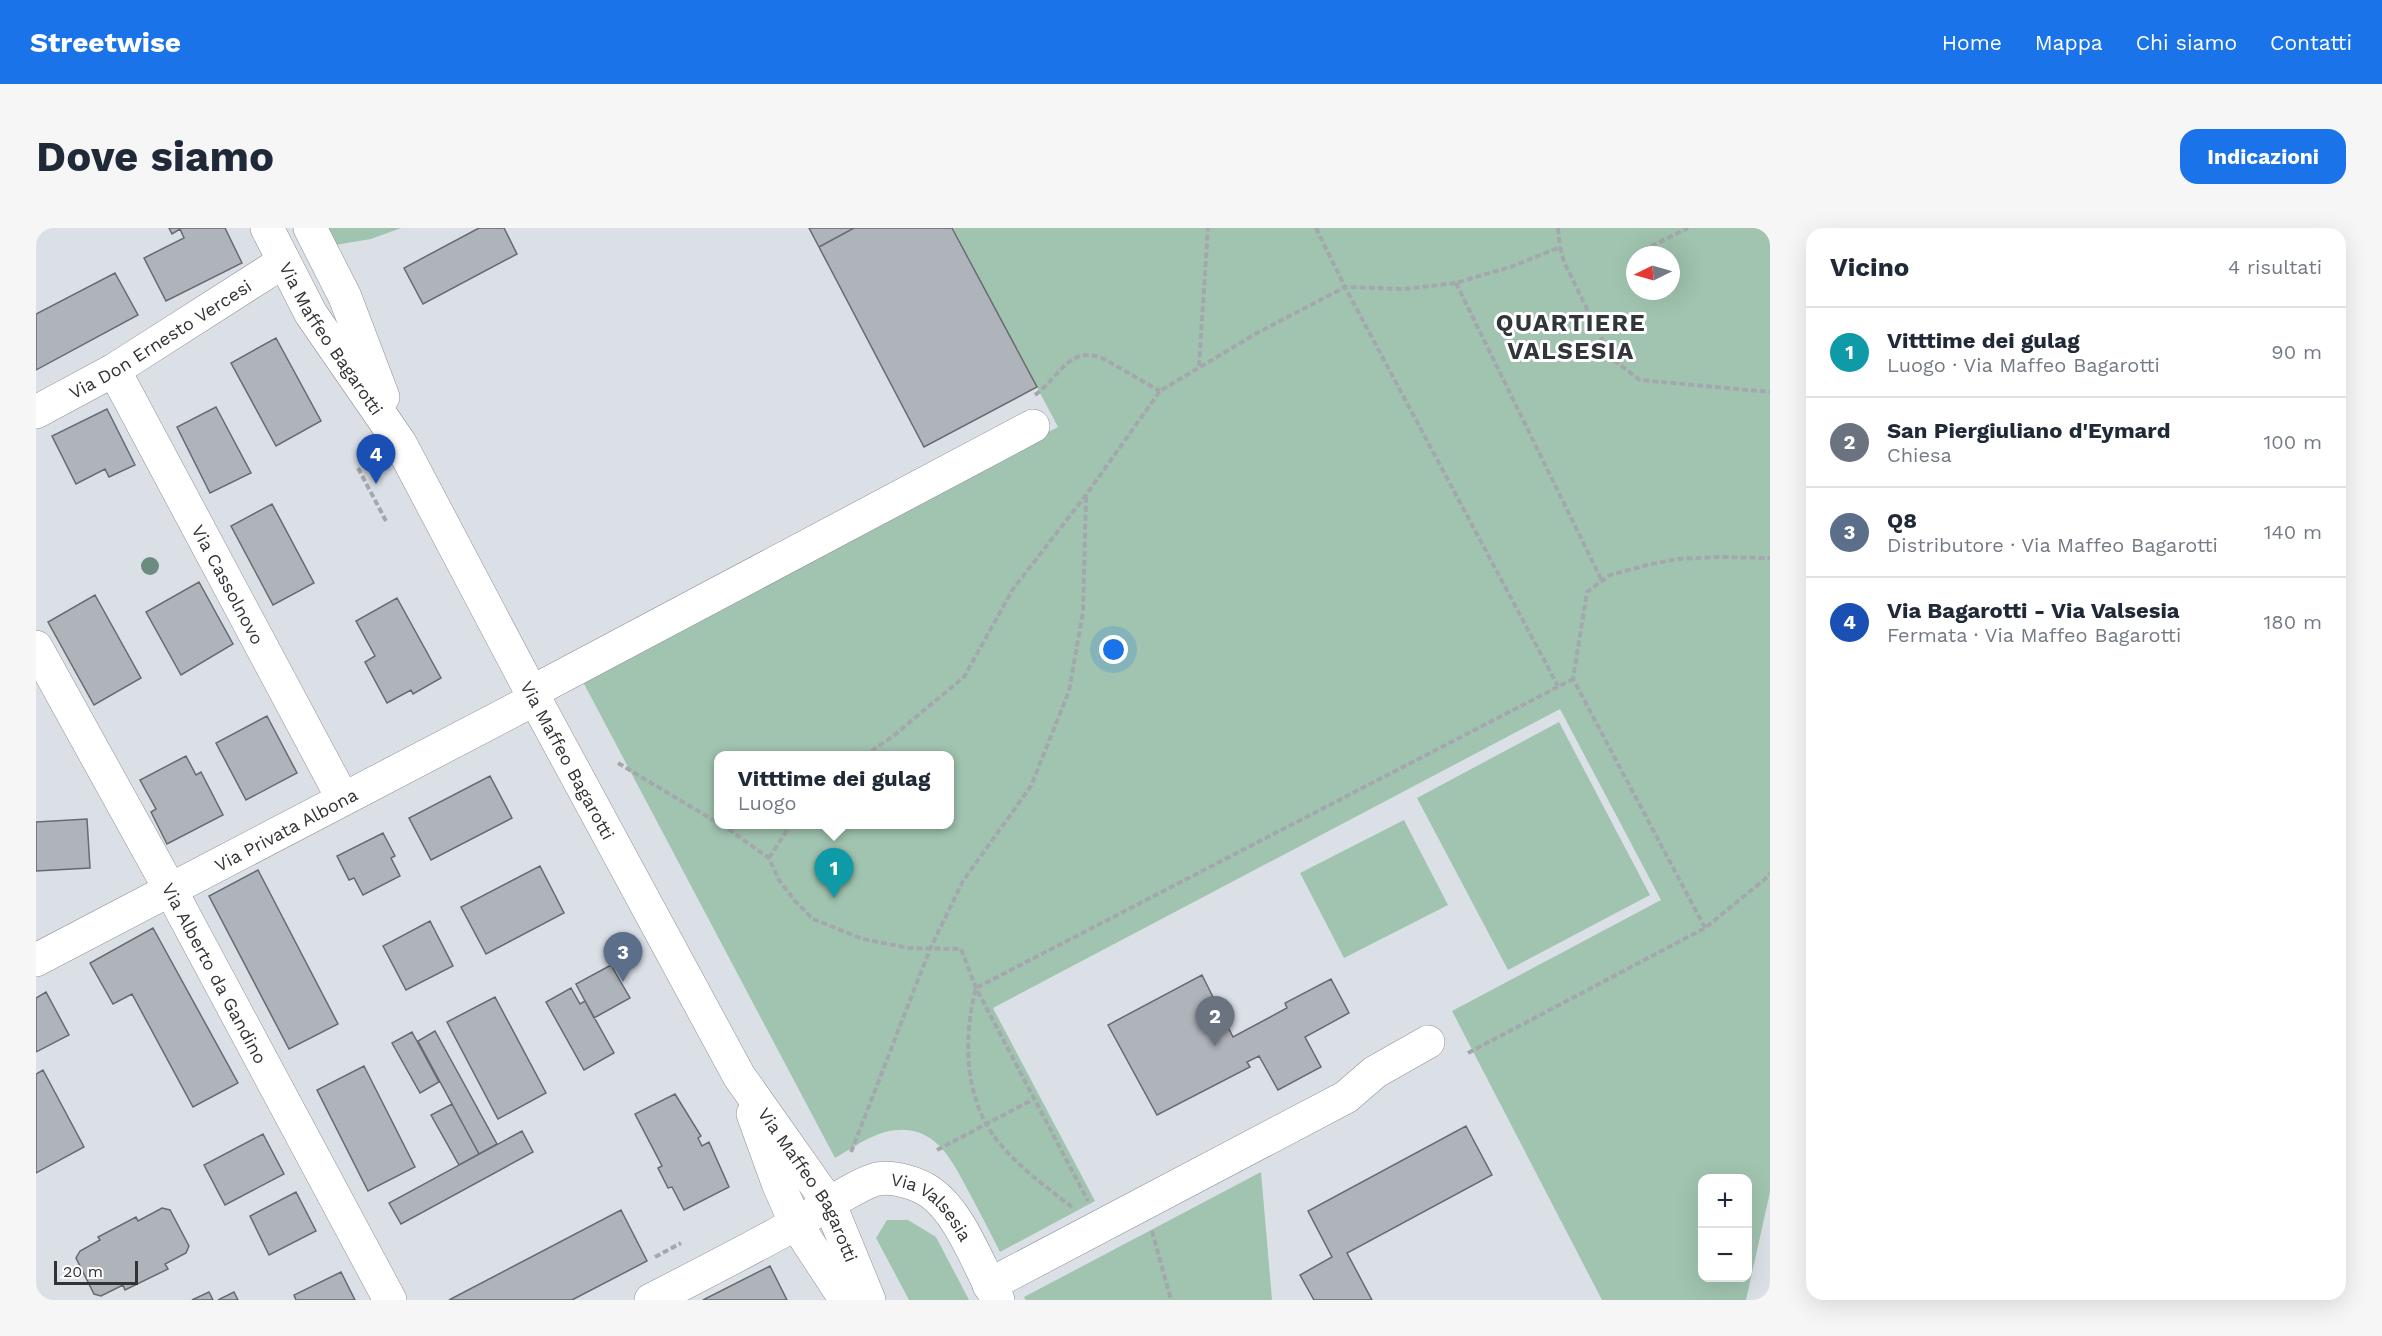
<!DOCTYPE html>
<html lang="it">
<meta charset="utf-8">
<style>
body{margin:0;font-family:"Work Sans",sans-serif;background:#f6f6f7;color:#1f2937}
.controls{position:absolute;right:18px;bottom:18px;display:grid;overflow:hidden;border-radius:12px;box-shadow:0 6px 24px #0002}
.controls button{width:54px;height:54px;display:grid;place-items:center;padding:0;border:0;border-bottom:2px solid #e0e1e3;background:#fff;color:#1f2937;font:30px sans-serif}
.compass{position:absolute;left:1590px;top:18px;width:54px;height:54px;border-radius:50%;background:#fff;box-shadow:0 6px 24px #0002;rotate:265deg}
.scale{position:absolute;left:18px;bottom:15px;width:84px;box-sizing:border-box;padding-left:6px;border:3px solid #313336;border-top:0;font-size:16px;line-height:21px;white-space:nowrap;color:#313336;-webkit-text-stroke:4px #fff;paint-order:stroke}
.you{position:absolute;left:1078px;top:422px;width:21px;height:21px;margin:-15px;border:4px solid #fff;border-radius:50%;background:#1a73e8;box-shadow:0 0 0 9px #1a73e833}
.badge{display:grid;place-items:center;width:39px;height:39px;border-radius:50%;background:#1a73e8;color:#fff;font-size:20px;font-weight:700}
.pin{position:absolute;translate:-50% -50px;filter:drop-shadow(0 2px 3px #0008)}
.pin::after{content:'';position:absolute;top:32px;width:21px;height:18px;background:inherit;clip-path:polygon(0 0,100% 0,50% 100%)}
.popup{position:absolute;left:678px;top:523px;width:240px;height:78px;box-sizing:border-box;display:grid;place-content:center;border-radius:12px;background:#fff;filter:drop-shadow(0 2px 4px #0005);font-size:20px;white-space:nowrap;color:#747a83}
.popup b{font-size:22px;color:#1f2937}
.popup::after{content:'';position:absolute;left:50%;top:100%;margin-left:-12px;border:12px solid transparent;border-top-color:#fff}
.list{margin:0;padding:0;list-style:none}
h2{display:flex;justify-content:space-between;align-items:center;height:78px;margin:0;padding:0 24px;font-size:26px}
h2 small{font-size:20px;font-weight:400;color:#747a83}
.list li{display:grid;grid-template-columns:39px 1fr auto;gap:18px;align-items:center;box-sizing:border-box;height:90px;padding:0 24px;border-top:2px solid #e0e1e3}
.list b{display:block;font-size:22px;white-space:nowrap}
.list p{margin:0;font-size:20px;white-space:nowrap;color:#747a83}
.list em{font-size:20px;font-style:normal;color:#747a83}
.map{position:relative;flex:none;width:1734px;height:1072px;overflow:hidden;border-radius:18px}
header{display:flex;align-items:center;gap:36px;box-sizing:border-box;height:84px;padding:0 30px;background:#1a73e8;color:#fff}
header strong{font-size:28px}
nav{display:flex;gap:33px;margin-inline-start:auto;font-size:21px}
.intro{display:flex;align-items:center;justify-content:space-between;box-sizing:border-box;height:144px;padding:0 36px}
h1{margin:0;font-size:42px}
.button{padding:15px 27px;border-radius:18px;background:#1a73e8;color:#fff;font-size:21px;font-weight:700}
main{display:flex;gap:36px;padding:0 36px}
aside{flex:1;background:#fff;border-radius:18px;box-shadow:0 6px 24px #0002}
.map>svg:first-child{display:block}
</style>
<header>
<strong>Streetwise</strong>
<nav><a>Home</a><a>Mappa</a><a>Chi siamo</a><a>Contatti</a></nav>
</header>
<div class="intro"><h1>Dove siamo</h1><a class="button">Indicazioni</a></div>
<main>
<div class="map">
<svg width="1734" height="1072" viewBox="0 0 1734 1072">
<rect width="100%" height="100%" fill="#dbe0e7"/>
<!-- green -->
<path fill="#a0c4af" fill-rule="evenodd" d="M 290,0 L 365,0 L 335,11 L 299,17 Z
M 917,0 L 1734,0 L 1734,964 L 1710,1072 L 1566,1072 L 1416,783 L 1625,672 L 1524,481 L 957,780 L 1059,973 L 964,1024 C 954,1004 944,985 934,966 C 915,930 897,892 849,904 C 831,909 815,921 799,930 L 546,452 L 1022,199 ZM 1599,27 L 1635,27 L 1635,63 L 1599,63 ZM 682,528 L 914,528 L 914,596 L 682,596 ZM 1666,950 L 1712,950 L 1712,1050 L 1666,1050 Z
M 1523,494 L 1614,667 L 1472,742 L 1381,570 Z
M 1368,592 L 1412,677 L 1308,730 L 1264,645 Z
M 1225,944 L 1236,1072 L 990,1072 L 988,1069 Z
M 851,992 L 872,992 L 900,1009 L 933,1072 L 873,1072 L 840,1010 Z"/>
<!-- building -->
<path fill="#afb3ba" stroke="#676a70" stroke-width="1.5" d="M 133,0 L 189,0 L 206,35 L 130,73 L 108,30 L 148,10 L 144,1 L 136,6 Z
M 443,0 L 468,0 L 481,26 L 387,76 L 368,40 Z
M 773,0 L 818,0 L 783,19 Z
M 818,0 L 916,0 L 1001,159 L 888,219 L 783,19 Z
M 79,45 L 102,87 L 0,142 L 0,86 Z
M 240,110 L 285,193 L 240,218 L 195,135 Z
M 180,179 L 215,245 L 174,265 L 141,199 Z
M 71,181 L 99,237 L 73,249 L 69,241 L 40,256 L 16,208 Z
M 236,276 L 278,355 L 237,377 L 195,298 Z
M 163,354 L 197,416 L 145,447 L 110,384 Z
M 59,367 L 105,450 L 58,477 L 12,394 Z
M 361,370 L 405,450 L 377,466 L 375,462 L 351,475 L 329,434 L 339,428 L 320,393 Z
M 231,488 L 261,545 L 210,572 L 180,515 Z
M 150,528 L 160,547 L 165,544 L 187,587 L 131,616 L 115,584 L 120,581 L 104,552 Z
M 454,548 L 476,590 L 395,632 L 373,590 Z
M 51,591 L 54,640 L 0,643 L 0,594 Z
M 347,605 L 359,628 L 355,630 L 364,648 L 327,667 L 318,650 L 313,652 L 301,628 Z
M 504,638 L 528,685 L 450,726 L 425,679 Z
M 222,642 L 302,796 L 253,821 L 173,668 Z
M 394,693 L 417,738 L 370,762 L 347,718 Z
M 117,700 L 202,855 L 157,879 L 96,766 L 77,776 L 54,735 Z
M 575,737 L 594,770 L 558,790 L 540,756 Z
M 1166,747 L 1197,809 L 1251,780 L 1249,775 L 1295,751 L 1313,785 L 1269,809 L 1285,839 L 1242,862 L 1223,828 L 1211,834 L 1214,839 L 1121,887 L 1072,797 Z
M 535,760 L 544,776 L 549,773 L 578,825 L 548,842 L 510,774 Z
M 10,764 L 33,807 L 0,824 L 0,770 Z
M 459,769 L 510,865 L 462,891 L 411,794 Z
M 399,803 L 461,916 L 443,926 L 382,813 Z
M 376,804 L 403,854 L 384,865 L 356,815 Z
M 328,838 L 379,939 L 332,963 L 281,862 Z
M 7,842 L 48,919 L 0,945 L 0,846 Z
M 639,866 L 665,908 L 662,910 L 666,918 L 673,914 L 693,959 L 648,982 L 636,959 L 632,960 L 622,940 L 626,938 L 599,886 Z
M 416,876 L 443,926 L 423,937 L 395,887 Z
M 1430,898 L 1456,947 L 1311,1025 L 1336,1072 L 1278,1072 L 1264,1047 L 1296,1029 L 1272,983 Z
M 486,903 L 497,924 L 365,996 L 353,975 Z
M 227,906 L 248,946 L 189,977 L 168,937 Z
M 260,964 L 280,1003 L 233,1027 L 214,988 Z
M 126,980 L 134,982 L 153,1018 L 150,1025 L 129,1036 L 132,1041 L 89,1062 L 87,1057 L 65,1068 L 58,1066 L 40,1030 L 44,1023 L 64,1012 L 62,1009 L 100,989 L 102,993 Z
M 585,982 L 611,1033 L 536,1072 L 413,1072 Z
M 734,1038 L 751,1072 L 667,1072 Z
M 305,1044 L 319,1072 L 260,1072 L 258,1067 Z
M 173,1064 L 177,1072 L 156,1072 Z
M 198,1064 L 202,1072 L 182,1072 Z"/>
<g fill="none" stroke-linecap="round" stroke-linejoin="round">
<defs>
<g id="minor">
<path id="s1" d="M 231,0 L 275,86 L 364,215 L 499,471 L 703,848 L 794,977 L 833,1072"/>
<path d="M 274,0 L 309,69 L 347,169"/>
<path id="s2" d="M 78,142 L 307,571"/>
<path id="s3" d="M 0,184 L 78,142 L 247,34"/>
<path id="s4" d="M 0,419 L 135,663 L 354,1072"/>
<path d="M 496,464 L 997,198"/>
<path id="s5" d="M 0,732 L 499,471"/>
<path d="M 717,886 L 742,955 L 760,996 L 810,1072"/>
<path d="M 953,1057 L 1310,869 L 1339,844 L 1392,814"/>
<path id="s6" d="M 615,1072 C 664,1047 713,1022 761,995 C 781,984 821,956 841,951 C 857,948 881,955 894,964 C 925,985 943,1040 962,1072"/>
</g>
</defs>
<!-- minor casing -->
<use href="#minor" stroke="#8d9198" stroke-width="34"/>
<!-- path -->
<path stroke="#a4a8ae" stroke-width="4" stroke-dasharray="6 3" stroke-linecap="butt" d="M 1280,0 L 1309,59 L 1522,458
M 1522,0 L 1524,19
M 1599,26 L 1652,0
M 1420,55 L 1566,353
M 1163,138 L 1172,0
M 999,167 C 1023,150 1034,115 1068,131 L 1124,163
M 322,240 L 350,293
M 828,528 L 856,509 L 928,449 L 977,361 L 1050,267 L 1124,163 L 1221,105 L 1309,59 L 1368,61 L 1420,55 L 1477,38 L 1524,19 L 1528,34 L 1575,130 L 1604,152 L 1734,164
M 582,535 L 682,595
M 685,596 L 733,630 L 743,652 L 759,673 L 777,691 L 827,711 L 873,720 L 925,721 L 940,760 L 1052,973
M 733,630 L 755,596
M 1669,700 L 1537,451 L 1551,364 L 1574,347 L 1611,337 L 1642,331 L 1682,329 L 1734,330
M 1432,825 L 1669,700 L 1729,651 L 1734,645
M 901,922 L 998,871
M 815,924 L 894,721 L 927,653 L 995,558 L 1033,463 L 1047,384 L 1050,268
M 1036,979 C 1010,959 980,937 960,911 C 928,869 927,809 940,760 L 1537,451
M 1116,1003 L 1135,1072
M 619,1029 L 645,1015"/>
<!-- minor -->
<use href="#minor" stroke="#fff" stroke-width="33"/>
</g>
<!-- trees -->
<circle fill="#6d8c81" cx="114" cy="338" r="9"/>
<g text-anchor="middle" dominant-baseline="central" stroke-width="6" stroke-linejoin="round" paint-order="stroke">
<!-- street labels -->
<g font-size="18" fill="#313336" stroke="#fff">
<text stroke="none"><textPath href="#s1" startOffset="128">Via Maffeo Bagarotti</textPath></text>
<text stroke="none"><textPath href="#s3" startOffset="144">Via Don Ernesto Vercesi</textPath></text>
<text stroke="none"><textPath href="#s2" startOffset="243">Via Cassolnovo</textPath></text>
<text stroke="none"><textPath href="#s1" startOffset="612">Via Maffeo Bagarotti</textPath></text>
<text stroke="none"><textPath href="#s5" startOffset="282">Via Privata Albona</textPath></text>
<text stroke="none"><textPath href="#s4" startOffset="372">Via Alberto da Gandino</textPath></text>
<text stroke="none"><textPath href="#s1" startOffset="1101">Via Maffeo Bagarotti</textPath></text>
<text stroke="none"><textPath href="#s6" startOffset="322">Via Valsesia</textPath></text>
</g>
<!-- district labels -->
<g font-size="24" font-weight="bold" letter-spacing="1.5" fill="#32363b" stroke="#fff">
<text x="1535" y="95">QUARTIERE<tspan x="1535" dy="28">VALSESIA</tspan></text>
</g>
</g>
</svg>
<div class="controls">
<button>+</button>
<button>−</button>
</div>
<svg class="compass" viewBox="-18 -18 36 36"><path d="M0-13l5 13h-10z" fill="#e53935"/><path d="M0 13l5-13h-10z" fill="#747a83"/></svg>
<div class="scale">20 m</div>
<div class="you"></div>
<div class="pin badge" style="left:798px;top:670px;background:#0f9aa8">1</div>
<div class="popup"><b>Vitttime dei gulag</b>Luogo</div>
<div class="pin badge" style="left:1179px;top:818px;background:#6b7280">2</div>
<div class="pin badge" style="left:587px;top:754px;background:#5c6f8a">3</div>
<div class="pin badge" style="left:340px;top:256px;background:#1a4fb4">4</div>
</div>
<aside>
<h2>Vicino<small>4 risultati</small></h2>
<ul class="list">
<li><span class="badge" style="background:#0f9aa8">1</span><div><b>Vitttime dei gulag</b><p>Luogo · Via Maffeo Bagarotti</p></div><em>90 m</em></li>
<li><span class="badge" style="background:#6b7280">2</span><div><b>San Piergiuliano d'Eymard</b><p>Chiesa</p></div><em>100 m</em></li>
<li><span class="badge" style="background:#5c6f8a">3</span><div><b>Q8</b><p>Distributore · Via Maffeo Bagarotti</p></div><em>140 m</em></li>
<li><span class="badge" style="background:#1a4fb4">4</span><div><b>Via Bagarotti - Via Valsesia</b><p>Fermata · Via Maffeo Bagarotti</p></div><em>180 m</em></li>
</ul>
</aside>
</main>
